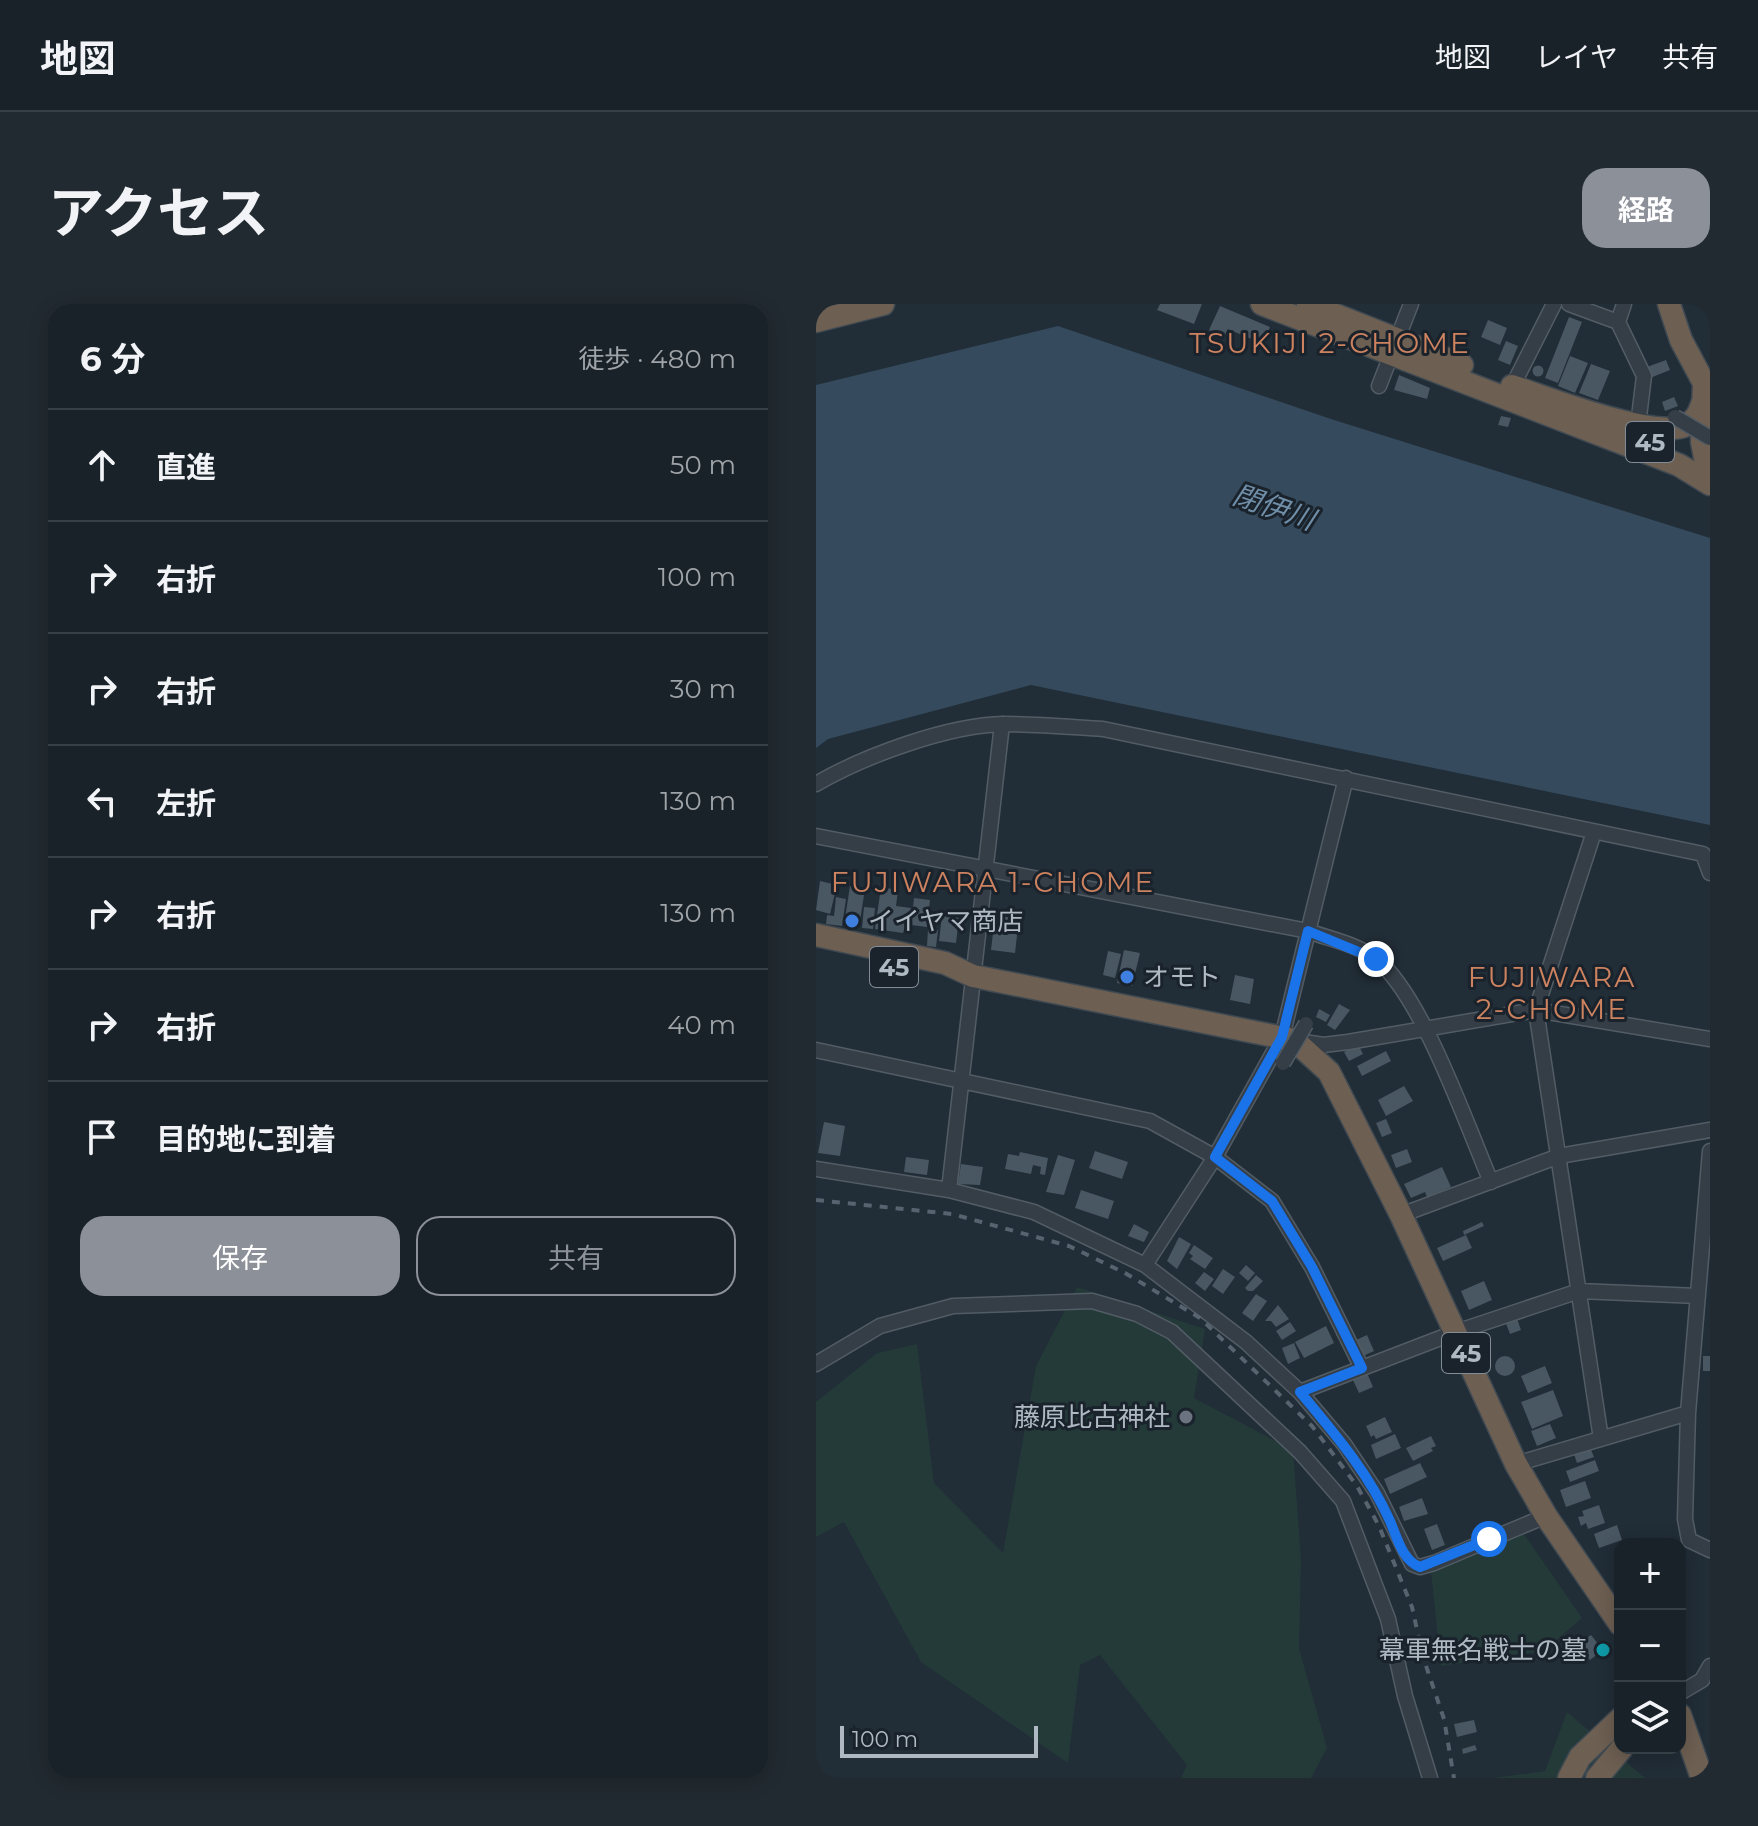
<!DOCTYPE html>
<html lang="ja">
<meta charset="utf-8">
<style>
body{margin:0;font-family:Montserrat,"Noto Sans JP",sans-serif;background:#222a31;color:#f1f3f6}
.controls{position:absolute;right:24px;bottom:24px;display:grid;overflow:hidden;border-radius:16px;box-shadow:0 4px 20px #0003}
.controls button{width:72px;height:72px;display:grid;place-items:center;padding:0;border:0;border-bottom:2px solid #373f46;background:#192229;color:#f1f3f6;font:40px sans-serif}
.scale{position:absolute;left:24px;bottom:20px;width:198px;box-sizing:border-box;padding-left:8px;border:4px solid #afb9c4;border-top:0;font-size:22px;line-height:28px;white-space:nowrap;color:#afb9c4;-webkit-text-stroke:6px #1a232c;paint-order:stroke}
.stop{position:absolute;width:24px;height:24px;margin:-18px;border:6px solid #1a73e8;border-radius:50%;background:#fff}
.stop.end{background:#1a73e8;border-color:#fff;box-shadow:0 2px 8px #0008}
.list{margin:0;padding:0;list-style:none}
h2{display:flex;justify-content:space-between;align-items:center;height:104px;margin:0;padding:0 32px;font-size:34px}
h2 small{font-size:26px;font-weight:400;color:#9fa4a8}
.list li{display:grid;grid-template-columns:52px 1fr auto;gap:24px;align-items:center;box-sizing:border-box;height:112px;padding:0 32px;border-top:2px solid #373f46}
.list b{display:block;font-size:30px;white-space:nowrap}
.list em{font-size:26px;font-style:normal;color:#9fa4a8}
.actions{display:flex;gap:16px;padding:24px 32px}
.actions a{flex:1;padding:18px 0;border:2px solid #8c9099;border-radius:24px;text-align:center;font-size:28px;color:#8c9099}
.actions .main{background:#8c9099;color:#fff}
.icon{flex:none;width:44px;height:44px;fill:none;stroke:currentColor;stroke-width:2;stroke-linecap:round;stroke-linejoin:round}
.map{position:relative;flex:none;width:894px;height:1474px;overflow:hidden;border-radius:24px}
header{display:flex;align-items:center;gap:48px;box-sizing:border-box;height:112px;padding:0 40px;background:#192229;border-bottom:2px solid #373f46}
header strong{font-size:38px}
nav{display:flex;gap:44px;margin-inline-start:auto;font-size:28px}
.intro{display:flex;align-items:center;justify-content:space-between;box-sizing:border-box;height:192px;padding:0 48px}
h1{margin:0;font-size:56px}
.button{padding:20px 36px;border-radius:24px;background:#8c9099;color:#fff;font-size:28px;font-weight:700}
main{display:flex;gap:48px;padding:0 48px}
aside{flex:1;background:#192229;border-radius:24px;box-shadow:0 4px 20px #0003}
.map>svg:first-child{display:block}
</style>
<header>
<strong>地図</strong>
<nav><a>地図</a><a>レイヤ</a><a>共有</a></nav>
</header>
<div class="intro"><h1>アクセス</h1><a class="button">経路</a></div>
<main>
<aside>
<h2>6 分<small>徒歩 · 480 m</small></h2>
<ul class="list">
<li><svg class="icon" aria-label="ahead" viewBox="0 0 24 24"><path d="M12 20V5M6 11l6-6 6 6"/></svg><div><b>直進</b></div><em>50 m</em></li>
<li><svg class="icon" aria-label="right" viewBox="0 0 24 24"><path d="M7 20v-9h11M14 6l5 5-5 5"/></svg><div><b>右折</b></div><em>100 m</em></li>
<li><svg class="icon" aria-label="right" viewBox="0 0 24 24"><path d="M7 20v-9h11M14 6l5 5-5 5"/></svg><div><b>右折</b></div><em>30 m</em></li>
<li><svg class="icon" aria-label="left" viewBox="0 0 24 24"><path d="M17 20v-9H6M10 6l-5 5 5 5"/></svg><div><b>左折</b></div><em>130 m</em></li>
<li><svg class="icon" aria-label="right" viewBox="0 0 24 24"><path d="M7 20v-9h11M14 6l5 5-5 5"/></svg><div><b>右折</b></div><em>130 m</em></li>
<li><svg class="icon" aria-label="right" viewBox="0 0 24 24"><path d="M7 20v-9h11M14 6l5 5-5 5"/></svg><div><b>右折</b></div><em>40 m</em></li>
<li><svg class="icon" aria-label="arrive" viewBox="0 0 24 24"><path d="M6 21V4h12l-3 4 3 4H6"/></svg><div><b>目的地に到着</b></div></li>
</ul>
<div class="actions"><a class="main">保存</a><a>共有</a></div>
</aside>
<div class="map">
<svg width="894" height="1474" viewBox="0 0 894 1474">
<rect width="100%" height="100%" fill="#212d37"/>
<!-- green -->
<path fill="#243a39" d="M 261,983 L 389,1025 L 378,1094 L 477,1146 L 485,1255 L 483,1344 L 511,1444 L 495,1474 L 365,1474 L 371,1461 L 284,1351 L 264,1361 L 252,1459 L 105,1358 L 28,1218 L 0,1233 L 0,1098 L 61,1049 L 101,1040 L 118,1179 L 187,1249 L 220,1062 Z
M 708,1230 L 766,1314 L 728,1347 L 625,1362 L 615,1268 Z
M 751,1408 L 829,1474 L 678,1474 L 729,1467 Z"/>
<!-- water -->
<path fill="#354b5d" d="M 242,22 L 515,115 L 894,234 L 894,521 L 215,381 L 12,435 L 0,444 L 0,81 Z"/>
<!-- building -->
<path fill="#495763" d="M 344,0 L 386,0 L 378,20 L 341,6 Z
M 404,2 L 454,23 L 447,40 L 412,25 L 408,33 L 393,26 Z
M 753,13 L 766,18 L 742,79 L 729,74 Z
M 672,16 L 691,24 L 684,41 L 665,33 Z
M 690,37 L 702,42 L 694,61 L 682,56 Z
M 754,52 L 772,59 L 759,89 L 742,82 Z
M 850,56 L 854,66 L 834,74 L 831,63 Z
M 775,60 L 794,67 L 782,96 L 763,89 Z
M716.5 67a5.5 5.5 0 1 1 11 0a5.5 5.5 0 1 1-11 0Z
M 583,71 L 614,84 L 611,95 L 578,86 Z
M 858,93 L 862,102 L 849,107 L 846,98 Z
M 685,112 L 695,114 L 692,123 L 682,121 Z
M 4,577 L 21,581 L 14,610 L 0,606 Z
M 34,582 L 49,585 L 43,623 L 28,621 Z
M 65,583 L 82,586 L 80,602 L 95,604 L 87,629 L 59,625 Z
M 20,593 L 30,595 L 26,622 L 10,620 L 11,611 L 18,612 Z
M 98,594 L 114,596 L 111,623 L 95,621 Z
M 48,603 L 59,604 L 57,625 L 46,624 Z
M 126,611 L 143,614 L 140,639 L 123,637 Z
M 179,612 L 203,614 L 199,649 L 175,646 Z
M 112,625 L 122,626 L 120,643 L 111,642 Z
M 308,646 L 324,649 L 316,682 L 301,679 Z
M 292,647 L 305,650 L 299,674 L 287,671 Z
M 419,671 L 438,675 L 434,700 L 414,696 Z
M 523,700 L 534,706 L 519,726 L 511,721 Z
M 503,705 L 514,711 L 510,718 L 500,713 Z
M 542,740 L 547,750 L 533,757 L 528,748 Z
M 570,747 L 575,757 L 546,772 L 541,762 Z
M 588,782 L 597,797 L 570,812 L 562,796 Z
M 570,815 L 576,829 L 566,833 L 560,819 Z
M 8,818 L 29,822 L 24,852 L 2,849 Z
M 591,845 L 596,858 L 580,864 L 575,851 Z
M 279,847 L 312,858 L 306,875 L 273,864 Z
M 204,848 L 232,854 L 229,871 L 224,870 L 225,863 L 217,861 L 215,870 L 189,865 L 192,850 L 203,852 Z
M 242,851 L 259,856 L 248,891 L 230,888 Z
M 90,853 L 113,856 L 111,871 L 88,868 Z
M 145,860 L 167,863 L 164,881 L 142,880 Z
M 626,863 L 635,883 L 611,893 L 609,888 L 595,894 L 588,880 Z
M 265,886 L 298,897 L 292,915 L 259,904 Z
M 666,918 L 668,922 L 648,931 L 647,927 Z
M 318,920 L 333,928 L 328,938 L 312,932 Z
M 650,931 L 656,944 L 627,957 L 621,944 Z
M 363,933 L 375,940 L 361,965 L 351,957 Z
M 378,941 L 397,954 L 389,965 L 374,955 L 377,952 L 373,949 Z
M 430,961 L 439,969 L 432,977 L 423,969 Z
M 407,965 L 419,973 L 407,990 L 396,982 Z
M 388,968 L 398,975 L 389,987 L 379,979 Z
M 440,971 L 447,977 L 437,987 L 432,987 L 429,984 Z
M 668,977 L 676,996 L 653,1006 L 645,987 Z
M 440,990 L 451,997 L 437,1017 L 426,1009 Z
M 462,1001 L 473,1015 L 460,1023 L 455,1017 L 449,1017 Z
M 700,1012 L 705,1026 L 694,1030 L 689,1017 Z
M 474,1018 L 480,1027 L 466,1036 L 460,1027 Z
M 510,1022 L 518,1039 L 488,1054 L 479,1038 Z
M 551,1031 L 558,1047 L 545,1053 L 538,1037 Z
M 478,1039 L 484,1054 L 472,1060 L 466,1044 Z
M 887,1052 L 894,1052 L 894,1067 L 887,1067 Z
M679 1062a10 10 0 1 1 20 0a10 10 0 1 1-20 0Z
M 729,1062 L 736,1079 L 712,1089 L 705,1072 Z
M 551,1069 L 557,1083 L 543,1089 L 537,1076 Z
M 737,1086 L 747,1112 L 716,1125 L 705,1098 Z
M 569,1113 L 576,1128 L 560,1135 L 558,1131 L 555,1133 L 550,1122 Z
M 734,1120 L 740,1134 L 721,1142 L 715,1127 Z
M 579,1130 L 585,1144 L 560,1155 L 555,1141 Z
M 615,1132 L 620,1142 L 615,1144 L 617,1147 L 597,1157 L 590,1144 Z
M 773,1141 L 778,1153 L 761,1159 L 757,1147 Z
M 779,1156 L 783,1167 L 754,1178 L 750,1167 Z
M 604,1159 L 611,1173 L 574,1190 L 568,1175 Z
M 769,1177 L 775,1194 L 750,1203 L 744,1186 Z
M 606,1194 L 612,1210 L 588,1217 L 583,1203 Z
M 783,1201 L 789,1219 L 772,1225 L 770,1219 L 765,1222 L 762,1213 L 768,1212 L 766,1207 Z
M 621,1220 L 629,1241 L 616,1246 L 608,1225 Z
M 801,1221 L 806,1236 L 783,1244 L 778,1230 Z
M 775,1331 L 787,1346 L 774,1356 L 762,1340 Z
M 658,1416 L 661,1428 L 641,1433 L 638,1420 Z
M 659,1441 L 661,1446 L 647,1450 L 646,1445 Z"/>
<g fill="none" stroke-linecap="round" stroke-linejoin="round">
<defs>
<path id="minor" d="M 753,0 L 802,18 L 808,0
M 802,18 L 828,72 L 822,121
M 563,82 L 595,0
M 693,89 L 738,0
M 0,480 C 48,452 132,421 188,420 C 221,420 254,423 287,425 L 887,550 L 894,569
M 778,528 L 720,706 L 785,1135
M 0,532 L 492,627 C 513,635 541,640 560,655 C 606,691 651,822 675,878
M 482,737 L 507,741 L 532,738 L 720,706 L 894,735
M 0,746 L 334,817 L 399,853 L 456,897 L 496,963 L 546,1064
M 894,847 L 872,1109 L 869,1215 L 873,1236 L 894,1246
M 0,865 L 133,886 L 218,908 L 329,961 L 399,853 L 466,733 L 530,474
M 133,886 L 186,420
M 585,911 L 743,852 L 894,826
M 329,961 L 430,1038 L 484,1088 L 528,1140 L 561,1189 L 596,1260 L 604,1263 L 618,1259 L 730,1212
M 0,1060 L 64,1022 L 137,1002 L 276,997 L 321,1010 L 356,1028 L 484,1148 L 527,1197 L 572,1315 L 589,1392 L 614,1474
M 484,1088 L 640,1028 L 763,987 L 882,992
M 700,1160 L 872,1109
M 864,1389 L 886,1376 L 894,1362"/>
<path id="highway" d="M 446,0 L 863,161 L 894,180
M 492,0 L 646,61
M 853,0 L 865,36 L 888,79 L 886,138 L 894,180
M 0,17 L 67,0
M 696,82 C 729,93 841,137 870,121 C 883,115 885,103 889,91
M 0,631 L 129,659 L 157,672 L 478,736 L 513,768 L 585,911 L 700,1160 L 730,1212 L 804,1320
M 864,1411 L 886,1474
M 753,1474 L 764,1453 L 804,1415
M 781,1474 L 806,1444"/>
</defs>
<!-- minor casing -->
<use href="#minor" stroke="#525c65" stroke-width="17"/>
<!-- highway casing -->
<use href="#highway" stroke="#3f4952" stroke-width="25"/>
<!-- minor -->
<use href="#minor" stroke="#353e47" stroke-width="14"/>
<!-- highway -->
<use href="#highway" stroke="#6d5f52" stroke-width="22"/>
<!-- rail -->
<path stroke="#57636e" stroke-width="4" stroke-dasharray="8 8" stroke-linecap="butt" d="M 0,896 L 136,910 L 253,942 L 309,969 L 384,1014 L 496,1122 L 541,1182 L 563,1222 L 596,1303 L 607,1353 L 628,1415 L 638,1474"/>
<defs>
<path id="minor-bridge" d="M 859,113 L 894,134
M 467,759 L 490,720"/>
</defs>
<!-- minor-bridge casing -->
<use href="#minor-bridge" stroke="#525c65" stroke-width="17" stroke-linecap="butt"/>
<!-- minor-bridge -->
<use href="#minor-bridge" stroke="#353e47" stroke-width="14"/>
</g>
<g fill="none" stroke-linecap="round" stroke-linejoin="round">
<!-- route -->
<path stroke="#1a73e8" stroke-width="10" d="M 560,655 L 492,627 L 466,733 L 399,853 L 456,897 L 496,963 L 546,1064 L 484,1088 C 518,1129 552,1168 574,1217 C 581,1233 586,1256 604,1263 L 673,1235"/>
</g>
<!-- markers -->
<g fill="#3f7fe0" stroke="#1a232c" stroke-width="3">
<circle cx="36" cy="617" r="8"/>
<circle cx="311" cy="673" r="8"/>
</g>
<circle fill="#6b7280" stroke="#1a232c" stroke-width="3" cx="370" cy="1113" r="8"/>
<circle fill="#0f9aa8" stroke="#1a232c" stroke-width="3" cx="787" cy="1346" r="8"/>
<g text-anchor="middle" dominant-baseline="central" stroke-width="6" stroke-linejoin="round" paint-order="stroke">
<!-- shield labels -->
<g fill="#1a232c" stroke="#828c96" stroke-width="2">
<rect x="810" y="118" width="48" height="40" rx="6"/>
<rect x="54" y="643" width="48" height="40" rx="6"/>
<rect x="626" y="1029" width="48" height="40" rx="6"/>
</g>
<g font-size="24" font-weight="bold" fill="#afb9c4">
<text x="834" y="138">45</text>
<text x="78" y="663">45</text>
<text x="650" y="1049">45</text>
</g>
<!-- poi labels -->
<g font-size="26" fill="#afb9c4" stroke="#1a232c" text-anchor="start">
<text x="52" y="617">イイヤマ商店</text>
<text x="327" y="673">オモト</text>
<text x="354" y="1113" text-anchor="end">藤原比古神社</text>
<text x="771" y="1346" text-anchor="end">幕軍無名戦士の墓</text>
</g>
<!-- neighbourhood labels -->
<g font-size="28" letter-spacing="2" fill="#ce8360" stroke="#1a232c">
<text x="514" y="39">TSUKIJI 2-CHOME</text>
<text x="177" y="578">FUJIWARA 1-CHOME</text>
<text x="736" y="673">FUJIWARA<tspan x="736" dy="32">2-CHOME</tspan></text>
</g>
<!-- water labels -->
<g font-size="28" font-style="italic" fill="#708ea7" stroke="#1a232c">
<text transform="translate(458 203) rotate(19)">閉伊川</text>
</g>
</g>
</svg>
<div class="controls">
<button>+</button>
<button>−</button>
<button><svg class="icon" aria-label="layers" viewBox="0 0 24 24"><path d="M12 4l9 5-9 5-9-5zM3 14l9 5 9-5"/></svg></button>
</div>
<div class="scale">100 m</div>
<div class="stop" style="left:673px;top:1235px"></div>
<div class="stop end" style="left:560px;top:655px"></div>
</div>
</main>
